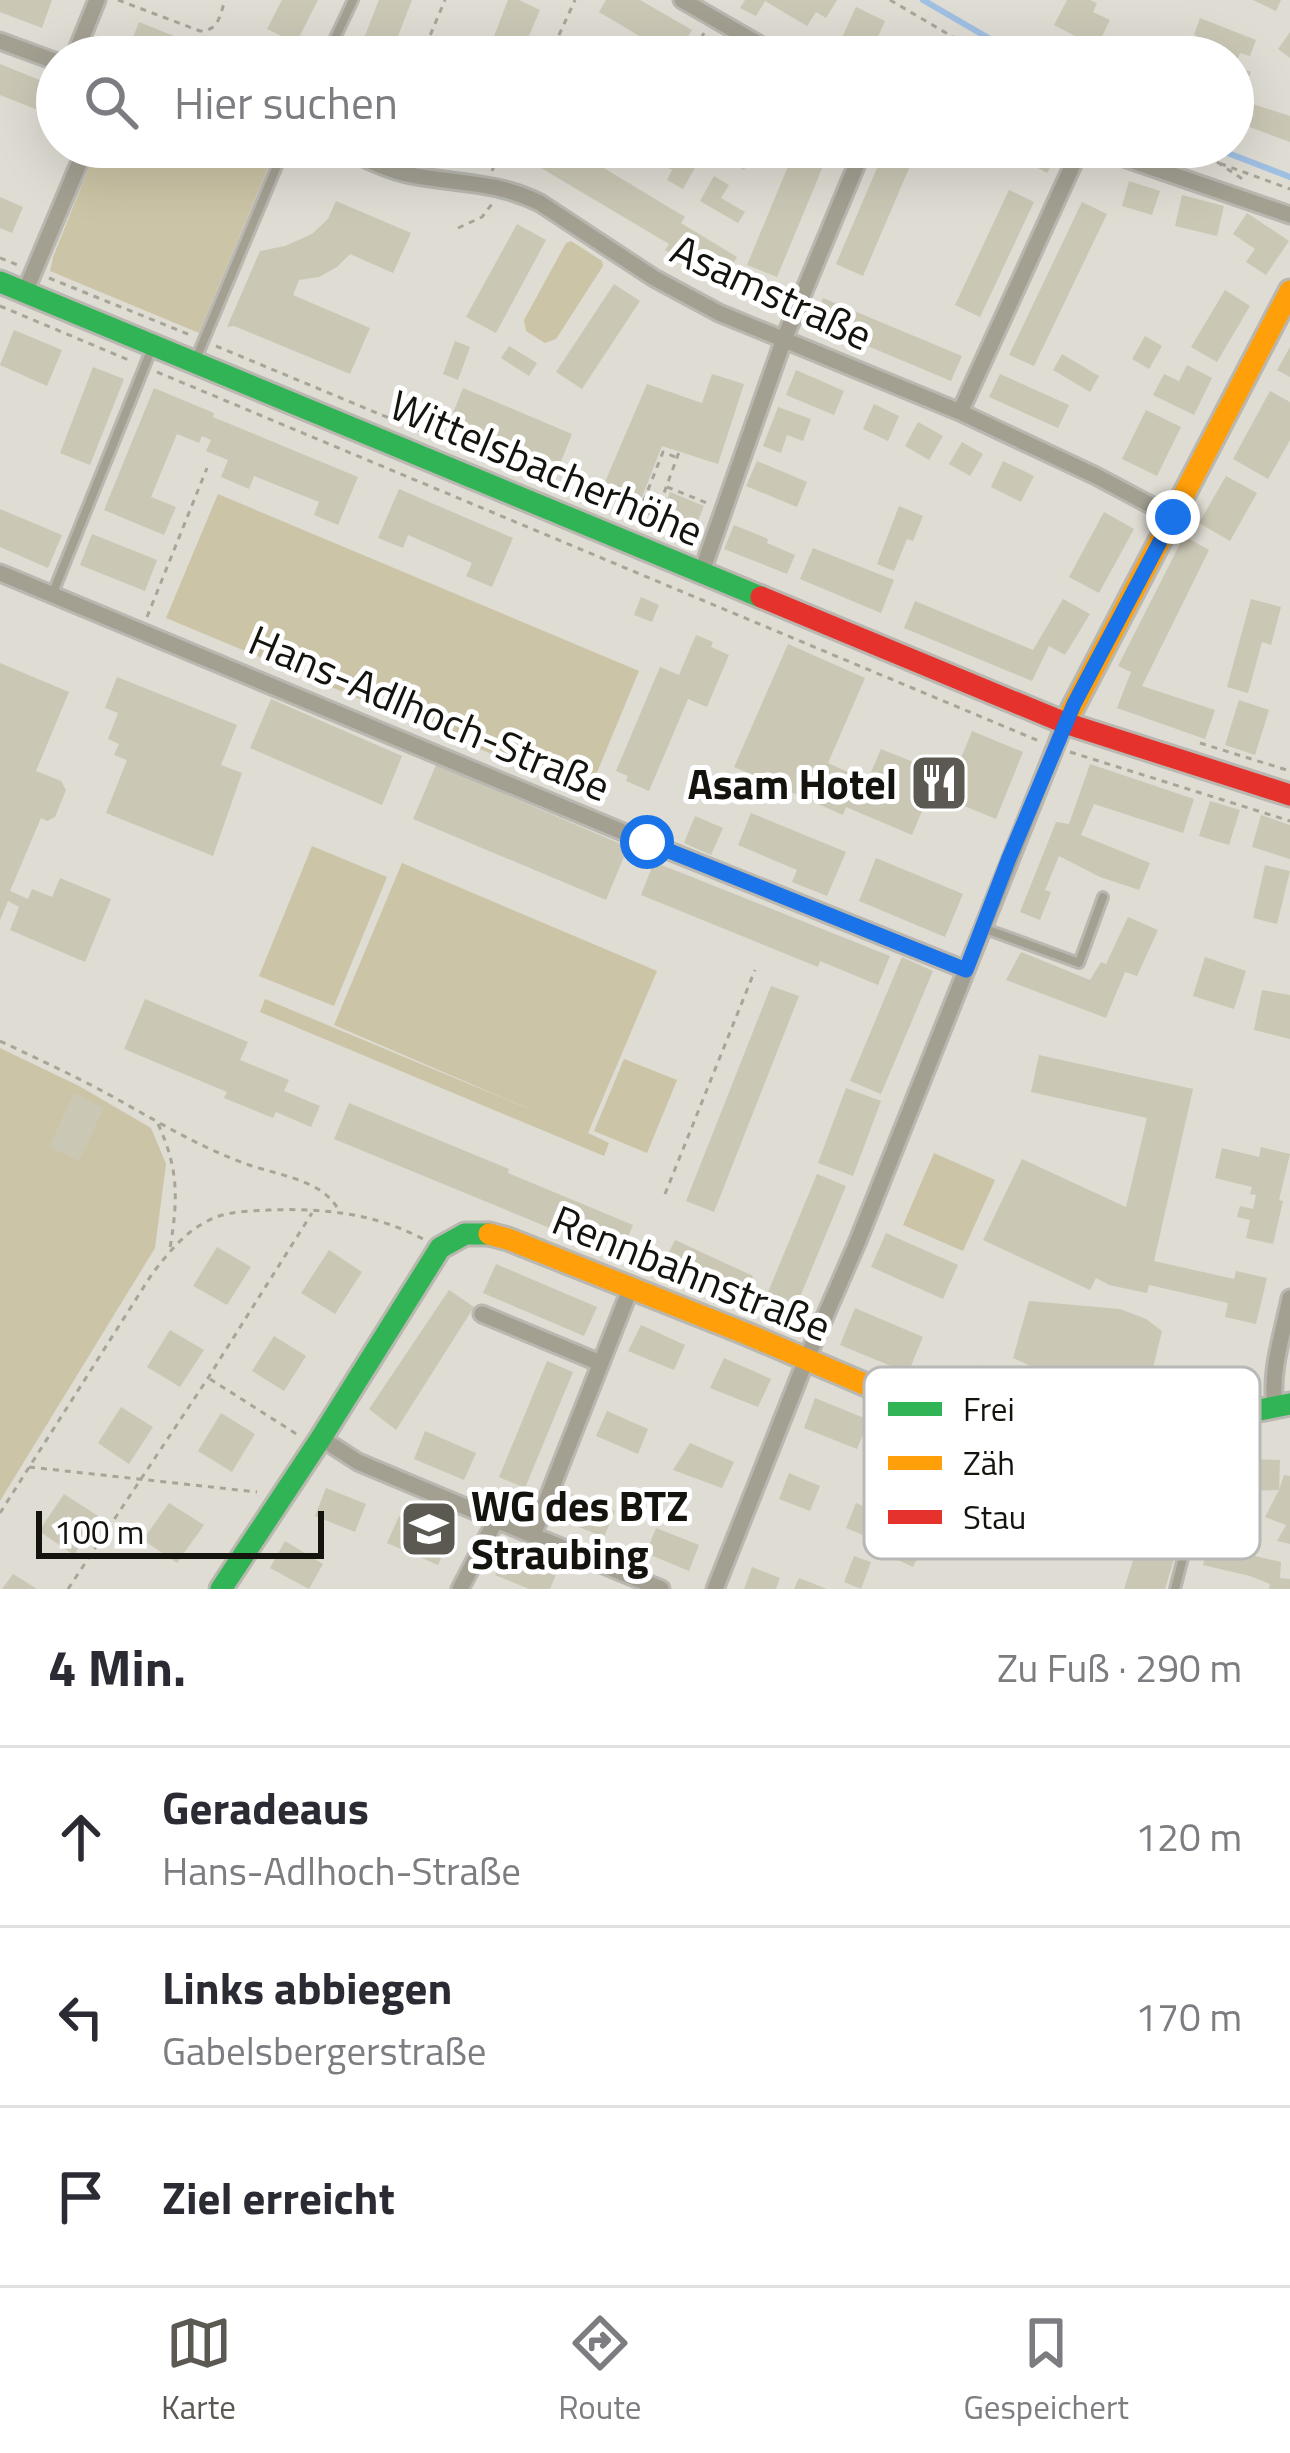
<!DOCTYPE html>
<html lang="de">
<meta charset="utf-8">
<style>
body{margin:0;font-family:"Titillium Web",sans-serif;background:#f7f7f7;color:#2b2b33}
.scale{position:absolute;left:36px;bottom:30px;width:288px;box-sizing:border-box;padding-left:12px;border:6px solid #14130d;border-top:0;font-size:33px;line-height:42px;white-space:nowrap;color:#14130d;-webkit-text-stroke:9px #fff;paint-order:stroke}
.stop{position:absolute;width:36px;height:36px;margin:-27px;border:9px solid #1a73e8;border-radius:50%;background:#fff}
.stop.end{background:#1a73e8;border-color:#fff;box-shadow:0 3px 12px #0008}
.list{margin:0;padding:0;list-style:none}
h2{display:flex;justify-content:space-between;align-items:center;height:156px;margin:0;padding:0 48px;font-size:51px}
h2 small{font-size:39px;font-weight:400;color:#7c7c81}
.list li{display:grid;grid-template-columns:78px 1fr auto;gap:36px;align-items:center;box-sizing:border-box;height:180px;padding:0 48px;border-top:3px solid #e1e1e2}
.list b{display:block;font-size:45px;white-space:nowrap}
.list p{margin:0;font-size:39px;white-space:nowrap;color:#7c7c81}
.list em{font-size:39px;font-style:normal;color:#7c7c81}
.icon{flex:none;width:66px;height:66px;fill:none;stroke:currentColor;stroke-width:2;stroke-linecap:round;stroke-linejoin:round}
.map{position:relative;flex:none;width:1290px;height:1589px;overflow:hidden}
.search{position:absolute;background:#fff;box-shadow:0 12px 48px #0002;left:36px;right:36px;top:36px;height:132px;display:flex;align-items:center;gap:30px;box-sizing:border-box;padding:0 42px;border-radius:66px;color:#7c7c81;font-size:45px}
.sheet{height:696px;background:#fff}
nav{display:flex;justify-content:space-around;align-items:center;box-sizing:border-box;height:168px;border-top:3px solid #e1e1e2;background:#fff;font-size:33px;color:#7c7c81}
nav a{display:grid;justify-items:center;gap:6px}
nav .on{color:#5b5952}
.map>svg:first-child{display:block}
</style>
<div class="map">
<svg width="1290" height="1589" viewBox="0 0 1290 1589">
<rect width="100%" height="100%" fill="#dedcd3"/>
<!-- green -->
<path fill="#cbc4a6" d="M 97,147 L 277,147 L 199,333 L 50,271 L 53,257 Z
M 571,241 L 602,261 L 603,266 L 556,339 L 545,343 L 526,331 L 524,320 L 566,243 Z
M 218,494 L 639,671 L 588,794 L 166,618 Z
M 312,846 L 387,877 L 334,1006 L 259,976 Z
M 402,863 L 657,971 L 588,1133 L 609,1143 L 604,1156 L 260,1012 L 265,999 L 541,1114 L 334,1025 Z
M 0,1048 L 79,1086 L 151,1128 L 166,1164 L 155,1248 L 0,1501 Z
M 624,1059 L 677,1080 L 647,1153 L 594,1131 Z
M 934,1153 L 995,1180 L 963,1251 L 903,1225 Z"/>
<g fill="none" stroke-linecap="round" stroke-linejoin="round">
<!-- stream -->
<path stroke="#9fbfe3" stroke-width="6" d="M 923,0 L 1021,57
M 1212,147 L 1290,177"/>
</g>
<!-- building -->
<path fill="#cbc7b5" d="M 0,0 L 52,0 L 42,28 L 0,12 Z
M 282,0 L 318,0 L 296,43 L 267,29 Z
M 379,0 L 412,0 L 390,57 L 362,57 L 370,39 L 364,38 Z
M 508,0 L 519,0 L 540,10 L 520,57 L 494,57 L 495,55 L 488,52 Z
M 606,0 L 640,0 L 692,30 L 675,57 L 599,12 Z
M 745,0 L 837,0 L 826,18 L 816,12 L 807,26 L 765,1 L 756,16 L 740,8 Z
M 1067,0 L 1090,0 L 1097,3 L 1093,12 L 1110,20 L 1092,57 L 1070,57 L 1079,38 L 1054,25 Z
M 1253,0 L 1281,0 L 1276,11 Z
M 856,7 L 885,21 L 869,57 L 833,57 Z
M 1200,18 L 1256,40 L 1250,56 L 1240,53 L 1235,66 L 1251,72 L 1240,100 L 1290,116 L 1290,142 L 1233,121 L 1233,57 L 1212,57 L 1217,44 L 1194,35 Z
M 139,22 L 194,44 L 237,57 L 146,57 L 128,50 Z
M 1290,32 L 1290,58 L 1278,49 Z
M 1119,36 L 1144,48 L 1147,42 L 1180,57 L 1110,57 Z
M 708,39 L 738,57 L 698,57 Z
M 0,64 L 57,87 L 48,114 L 0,95 Z
M 547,147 L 569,147 L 685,217 L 681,223 L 737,257 L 721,284 L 665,250 L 669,244 L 536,165 Z
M 658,147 L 668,147 L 697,164 L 683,189 L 667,180 L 672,170 L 652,158 Z
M 704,147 L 741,147 L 753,154 L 744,170 Z
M 796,147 L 831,147 L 777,277 L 747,265 Z
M 886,147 L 904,147 L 916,152 L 863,276 L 836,264 Z
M 1000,147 L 1057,147 L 1060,149 L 1047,173 Z
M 714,176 L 729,185 L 721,198 L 745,212 L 738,223 L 700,201 Z
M 1129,181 L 1160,191 L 1152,215 L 1122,206 Z
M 1009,190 L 1034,202 L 980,317 L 955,305 Z
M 1182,195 L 1224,206 L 1217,236 L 1175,226 Z
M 0,197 L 23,207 L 12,233 L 0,228 Z
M 336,201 L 411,233 L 393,273 L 350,254 L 337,267 L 319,277 L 299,280 L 293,295 L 370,328 L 350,374 L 234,326 L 227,327 L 260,251 L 285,246 L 312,234 L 328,219 Z
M 1082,202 L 1107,214 L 1034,366 L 1009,355 Z
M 1247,213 L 1289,241 L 1266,275 L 1246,262 L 1255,249 L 1233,234 Z
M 517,224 L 546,240 L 496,333 L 466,317 Z
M 614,284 L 640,301 L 582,389 L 556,372 Z
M 1225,290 L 1250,306 L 1217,362 L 1191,347 Z
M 823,298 L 962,356 L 951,381 L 813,323 Z
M 14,330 L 62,350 L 47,386 L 0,365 Z
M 1145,336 L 1162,346 L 1149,369 L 1132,359 Z
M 455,341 L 470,347 L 458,380 L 443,374 Z
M 509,346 L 537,363 L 529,376 L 501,358 Z
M 1290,347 L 1290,377 L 1277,370 Z
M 1062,354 L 1099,376 L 1090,392 L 1053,370 Z
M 1187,365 L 1212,378 L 1194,415 L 1153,395 L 1164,374 L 1179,381 Z
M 93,367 L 124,379 L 90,465 L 60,453 Z
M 796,370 L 844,391 L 834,415 L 786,395 Z
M 712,374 L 744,384 L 718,464 L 662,446 L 642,497 L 605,482 L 647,384 L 702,403 Z
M 1000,374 L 1069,405 L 1058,428 L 989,397 Z
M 154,388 L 214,413 L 213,417 L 358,477 L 338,525 L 314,515 L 319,502 L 254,476 L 249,489 L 221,477 L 228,460 L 206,451 L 211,440 L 202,436 L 199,443 L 177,434 L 151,497 L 176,507 L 164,535 L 104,510 Z
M 463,388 L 572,434 L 560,464 L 451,418 Z
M 1270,391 L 1290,402 L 1290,440 L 1268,479 L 1233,459 Z
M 874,404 L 899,416 L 888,441 L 863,429 Z
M 778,407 L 811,419 L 803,441 L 787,435 L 781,453 L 763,446 Z
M 1146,410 L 1181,427 L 1157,476 L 1122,459 Z
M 918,422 L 943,436 L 929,460 L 905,446 Z
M 962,442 L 983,454 L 970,476 L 949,464 Z
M 757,461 L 807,482 L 797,507 L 746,486 Z
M 1003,461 L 1034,476 L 1021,502 L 991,487 Z
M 1226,476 L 1257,493 L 1230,541 L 1199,523 Z
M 399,489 L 513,538 L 492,587 L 466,576 L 472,563 L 408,535 L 403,548 L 378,538 Z
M 670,492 L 704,506 L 697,523 L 663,510 Z
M 899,506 L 923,516 L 913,541 L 907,539 L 894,571 L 877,564 Z
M 0,509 L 62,535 L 48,568 L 0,547 Z
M 1104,512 L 1134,529 L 1099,593 L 1069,577 Z
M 734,525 L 768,539 L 767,543 L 795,555 L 787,574 L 724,549 Z
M 92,534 L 157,560 L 145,591 L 80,565 Z
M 1184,536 L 1209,550 L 1142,686 L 1215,710 L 1205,739 L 1117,708 L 1131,672 L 1118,666 Z
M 813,548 L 894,580 L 881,613 L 800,579 Z
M 641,597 L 659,605 L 652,622 L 634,615 Z
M 1063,599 L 1090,614 L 1065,655 L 1049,646 L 1032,681 L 904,628 L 915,601 L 1033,650 Z
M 1251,599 L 1281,607 L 1271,645 L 1262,642 L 1248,693 L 1227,687 Z
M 696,635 L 713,642 L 711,647 L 729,655 L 707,707 L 688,699 L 649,791 L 626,781 L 628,776 L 616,771 L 660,667 L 679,675 Z
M 788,644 L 865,678 L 828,763 L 859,777 L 854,788 L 863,791 L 881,749 L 953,778 L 972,731 L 1023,752 L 996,819 L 930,792 L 912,835 L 846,807 L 843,815 L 734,767 Z
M 0,663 L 69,692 L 36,771 L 61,781 L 66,790 L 55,817 L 47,821 L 41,818 L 10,891 L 28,899 L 32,889 L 52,897 L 60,878 L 111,899 L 85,962 L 10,930 L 19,907 L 8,901 L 0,920 Z
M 117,677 L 237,725 L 221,765 L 242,773 L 213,856 L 106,813 L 127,760 L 114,755 L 119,744 L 108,739 L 118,713 L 105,708 Z
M 271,699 L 402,756 L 382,805 L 250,748 Z
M 1239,700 L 1269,710 L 1255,755 L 1225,745 Z
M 1090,764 L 1194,799 L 1183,833 L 1094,804 L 1081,835 L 1150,863 L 1139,890 L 1100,877 L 1059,856 L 1045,890 L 1051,892 L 1040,920 L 1020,912 L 1056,822 L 1069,824 Z
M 436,765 L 628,847 L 606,900 L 413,819 Z
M 1210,801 L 1240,810 L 1229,845 L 1199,836 Z
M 751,813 L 846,852 L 827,896 L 792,882 L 797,870 L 738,845 Z
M 1261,815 L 1290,825 L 1290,859 L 1252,847 Z
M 695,816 L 723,828 L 711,855 L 684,843 Z
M 876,858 L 963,894 L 945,937 L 859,901 Z
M 654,862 L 890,956 L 878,985 L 820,961 L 818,967 L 641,895 Z
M 1265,865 L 1290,871 L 1277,924 L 1253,918 Z
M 1128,917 L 1158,930 L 1137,976 L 1125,972 L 1106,1018 L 1006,980 L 1021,952 L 1090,980 L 1101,962 L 1106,964 Z
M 902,957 L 933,971 L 881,1094 L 850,1081 Z
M 1205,957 L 1246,971 L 1234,1009 L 1193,996 Z
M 771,986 L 799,996 L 714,1212 L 686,1201 Z
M 1262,990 L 1290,995 L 1290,1039 L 1254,1030 Z
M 145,999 L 248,1042 L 240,1060 L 289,1080 L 284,1091 L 320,1106 L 311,1127 L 276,1112 L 273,1118 L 224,1098 L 227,1092 L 124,1049 Z
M 1039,1055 L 1193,1089 L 1154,1261 L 1234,1279 L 1236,1271 L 1267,1278 L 1256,1324 L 1225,1317 L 1228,1303 L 1149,1285 L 1147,1293 L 1109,1285 L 1096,1278 L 1090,1290 L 983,1240 L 1022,1159 L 1126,1207 L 1147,1118 L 1031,1092 Z
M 846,1088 L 881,1101 L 853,1176 L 818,1163 Z
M 74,1093 L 104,1108 L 79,1161 L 49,1147 Z
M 349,1103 L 509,1169 L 508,1173 L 633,1225 L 620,1257 L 334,1139 Z
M 1261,1147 L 1290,1154 L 1279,1200 L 1283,1201 L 1273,1244 L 1246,1238 L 1250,1220 L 1237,1217 L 1240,1206 L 1253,1209 L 1256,1195 L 1250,1194 L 1252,1187 L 1215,1178 L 1222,1148 L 1259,1157 Z
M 817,1174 L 846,1186 L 790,1321 L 761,1309 Z
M 886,1233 L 958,1265 L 943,1299 L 871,1267 Z
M 675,1240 L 753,1276 L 738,1308 L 702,1288 L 660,1270 Z
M 217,1247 L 251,1267 L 227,1305 L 193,1286 Z
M 329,1250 L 362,1272 L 335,1314 L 301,1293 Z
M 496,1264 L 597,1307 L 584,1336 L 483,1293 Z
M 449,1290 L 474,1307 L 396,1430 L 369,1409 Z
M 1029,1301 L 1120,1309 L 1146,1319 L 1162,1331 L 1150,1380 L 1119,1388 L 1074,1382 L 1055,1375 L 1043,1418 L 1012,1412 L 967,1397 L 978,1365 L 1028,1382 L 1033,1367 L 1013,1358 Z
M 855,1308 L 923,1337 L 908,1373 L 840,1345 Z
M 641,1325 L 685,1345 L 674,1370 L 628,1351 Z
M 170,1330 L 204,1350 L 180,1387 L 147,1367 Z
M 274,1336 L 306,1356 L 284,1391 L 252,1371 Z
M 724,1358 L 771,1379 L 758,1407 L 710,1388 Z
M 547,1361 L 573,1372 L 525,1488 L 499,1477 Z
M 815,1398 L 869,1420 L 857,1449 L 804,1428 Z
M 121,1407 L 153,1427 L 129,1464 L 98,1443 Z
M 607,1411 L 648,1429 L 638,1454 L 596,1436 Z
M 221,1413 L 255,1434 L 232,1472 L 198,1451 Z
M 425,1431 L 476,1453 L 464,1480 L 414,1459 Z
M 690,1443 L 734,1462 L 722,1488 L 673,1470 Z
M 1243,1459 L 1280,1460 L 1279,1490 L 1284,1475 L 1290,1476 L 1290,1544 L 1277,1541 L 1286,1525 L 1265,1517 L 1279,1490 L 1201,1492 L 1154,1500 L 1148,1467 Z
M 789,1473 L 820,1486 L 810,1511 L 779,1499 Z
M 326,1488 L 366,1504 L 355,1532 L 315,1516 Z
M 64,1494 L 98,1516 L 74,1555 L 39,1531 Z
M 572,1494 L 615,1511 L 604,1537 L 561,1520 Z
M 169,1503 L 204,1525 L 177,1563 L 143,1540 Z
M 856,1503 L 880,1513 L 870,1538 L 846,1528 Z
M 399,1516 L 449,1538 L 438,1565 L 387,1543 Z
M 896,1524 L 927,1538 L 913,1567 L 883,1553 Z
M 656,1528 L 699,1545 L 689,1571 L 646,1553 Z
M 1143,1528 L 1180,1539 L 1165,1589 L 1124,1589 Z
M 1212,1529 L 1259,1538 L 1255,1556 L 1281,1562 L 1280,1578 L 1290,1579 L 1290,1589 L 1269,1589 L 1270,1584 L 1250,1576 L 1203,1565 Z
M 285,1541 L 323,1564 L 309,1589 L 270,1568 Z
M 507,1546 L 559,1567 L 550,1589 L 529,1589 L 495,1575 Z
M 854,1556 L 871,1562 L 861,1589 L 844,1582 Z
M 752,1567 L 780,1578 L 776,1589 L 744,1589 Z
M 13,1574 L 37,1589 L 2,1589 Z
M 799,1578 L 827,1589 L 794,1589 Z"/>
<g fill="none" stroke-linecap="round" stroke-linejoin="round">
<defs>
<path id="lane" d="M 326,57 L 353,0
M 195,361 L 285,147
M 52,595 L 152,348
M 983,928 L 1079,963 L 1103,897
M 1175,1589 L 1184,1554"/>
<path id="street" d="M 682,0 L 781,57
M 0,41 L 57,62
M 74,57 L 97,0
M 902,57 L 905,49 L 921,57
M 339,147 C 362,157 386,170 411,175 C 457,184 496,181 540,203 L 654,278 L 719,313 L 960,412 L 1096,476 L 1173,517
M 1092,147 L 1290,215
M 25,292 L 86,147
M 960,412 L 1081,147
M 0,573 L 647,842 L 966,970
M 701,574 L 784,339 L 864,147
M 482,1314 L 600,1363
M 1275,1406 C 1270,1370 1283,1334 1290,1298
M 321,1438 L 358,1462 L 661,1589
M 533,1535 L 631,1287
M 460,1589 L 496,1520
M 715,1589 L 806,1360 L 857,1243 L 1065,723"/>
<path id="fast" d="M 0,282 L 761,597
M 944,1418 C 985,1432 1027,1443 1071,1442 C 1141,1440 1221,1417 1290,1404
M 221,1589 L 321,1438 L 440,1248 L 465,1234 L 489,1234"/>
<path id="slow" d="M 1065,723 L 1290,291
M 489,1234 L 508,1239 L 747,1334 L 944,1418"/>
<path id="jam" d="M 761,597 L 1065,723 L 1290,795"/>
</defs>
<!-- lane casing -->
<use href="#lane" stroke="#b9b7b0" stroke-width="14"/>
<!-- street casing -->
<use href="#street" stroke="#b9b7b0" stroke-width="21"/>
<!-- fast casing -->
<use href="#fast" stroke="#b9b7b0" stroke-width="27"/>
<!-- slow casing -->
<use href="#slow" stroke="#b9b7b0" stroke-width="27"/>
<!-- jam casing -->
<use href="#jam" stroke="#b9b7b0" stroke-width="27"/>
<!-- path -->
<path stroke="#a7a599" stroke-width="3" stroke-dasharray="6 6" stroke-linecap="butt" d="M 118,0 L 200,31 C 219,31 220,15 225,0
M 890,0 L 987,57
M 421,57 L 445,0
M 549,57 L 575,0
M 690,57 L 704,33
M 1175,147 L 1290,189
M 593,151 L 595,147
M 1217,162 L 1244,180
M 492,171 L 502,147
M 458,228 L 482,217 L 492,204
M 0,258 L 18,265
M 49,278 L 190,335
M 0,306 L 131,361
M 216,346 L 694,545
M 157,372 L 1039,741
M 667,487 L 707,503
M 656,515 L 679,452
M 652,526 L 655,516 L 640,510 L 663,452 L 678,458
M 147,617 L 207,468
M 1200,743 L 1290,771
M 1070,752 L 1290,821
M 0,1041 C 42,1061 84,1080 124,1103 C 165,1126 204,1149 249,1165 C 278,1175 322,1180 338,1209
M 158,1124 C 179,1169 178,1200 170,1248
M 665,1194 L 755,970
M 210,1379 L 298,1435
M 29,1467 L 257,1492
M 0,1513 L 152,1274 C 169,1252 187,1229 214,1218 C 230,1211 251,1211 269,1210 C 323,1208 374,1213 423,1239
M 68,1589 L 208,1378 L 312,1213"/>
<!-- lane -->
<use href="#lane" stroke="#a3a092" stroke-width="8"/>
<!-- street -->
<use href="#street" stroke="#a3a092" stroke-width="15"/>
<!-- fast -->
<use href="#fast" stroke="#30b455" stroke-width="21"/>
<!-- slow -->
<use href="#slow" stroke="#ff9f0a" stroke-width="21"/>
<!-- jam -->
<use href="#jam" stroke="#e5322d" stroke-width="21"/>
</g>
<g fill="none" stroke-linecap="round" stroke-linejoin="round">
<!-- route -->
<path stroke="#1a73e8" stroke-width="15" d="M 647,842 L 966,970 L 1009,858 L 1074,704 L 1173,517"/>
</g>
<!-- icons -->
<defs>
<symbol id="restaurant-square" viewBox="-11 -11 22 22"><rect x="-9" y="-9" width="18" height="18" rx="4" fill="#5b5952" stroke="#fff"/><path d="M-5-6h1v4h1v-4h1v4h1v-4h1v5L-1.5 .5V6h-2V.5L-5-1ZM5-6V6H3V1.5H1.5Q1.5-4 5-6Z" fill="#fff"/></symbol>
<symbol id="school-square" viewBox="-11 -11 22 22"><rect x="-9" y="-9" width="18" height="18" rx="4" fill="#5b5952" stroke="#fff"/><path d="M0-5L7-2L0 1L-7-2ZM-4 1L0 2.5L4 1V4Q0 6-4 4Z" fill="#fff"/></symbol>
</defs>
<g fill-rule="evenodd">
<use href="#restaurant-square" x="906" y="750" width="66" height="66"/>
<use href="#school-square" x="396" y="1496" width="66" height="66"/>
</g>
<g text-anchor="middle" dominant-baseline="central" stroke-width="10" stroke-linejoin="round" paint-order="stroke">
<!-- street labels -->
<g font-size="42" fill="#14130d" stroke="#fff">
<text transform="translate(772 291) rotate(25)">Asamstraße</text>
<text transform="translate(547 467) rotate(23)">Wittelsbacherhöhe</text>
<text transform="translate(430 712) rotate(23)">Hans-Adlhoch-Straße</text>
<text transform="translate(692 1272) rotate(22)">Rennbahnstraße</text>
</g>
<!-- poi labels -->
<g font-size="42" font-weight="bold" fill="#14130d" stroke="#fff" text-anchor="end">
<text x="897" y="783">Asam Hotel</text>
<text x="471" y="1505" text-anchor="start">WG des BTZ<tspan x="471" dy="48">Straubing</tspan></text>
</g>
</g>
<!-- legend -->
<rect x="864" y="1367" width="396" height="192" rx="18" fill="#fff" stroke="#b8b8b6" stroke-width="3"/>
<rect x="888" y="1402" width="54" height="14" fill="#30b455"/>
<rect x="888" y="1456" width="54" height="14" fill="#ff9f0a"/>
<rect x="888" y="1510" width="54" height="14" fill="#e5322d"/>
<g font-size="33" fill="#14130d">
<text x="963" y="1421">Frei</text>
<text x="963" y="1475">Zäh</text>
<text x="963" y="1529">Stau</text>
</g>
</svg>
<div class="scale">100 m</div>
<div class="stop" style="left:647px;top:842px"></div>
<div class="stop end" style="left:1173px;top:517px"></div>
<div class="search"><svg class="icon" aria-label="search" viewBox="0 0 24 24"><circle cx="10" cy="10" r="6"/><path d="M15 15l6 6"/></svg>Hier suchen</div>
</div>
<section class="sheet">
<h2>4 Min.<small>Zu Fuß · 290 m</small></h2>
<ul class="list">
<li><svg class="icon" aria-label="ahead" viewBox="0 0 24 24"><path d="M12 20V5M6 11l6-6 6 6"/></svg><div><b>Geradeaus</b><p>Hans-Adlhoch-Straße</p></div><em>120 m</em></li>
<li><svg class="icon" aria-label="left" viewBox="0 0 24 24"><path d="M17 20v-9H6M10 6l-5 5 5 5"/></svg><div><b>Links abbiegen</b><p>Gabelsbergerstraße</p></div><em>170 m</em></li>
<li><svg class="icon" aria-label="arrive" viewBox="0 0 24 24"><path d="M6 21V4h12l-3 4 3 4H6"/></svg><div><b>Ziel erreicht</b></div></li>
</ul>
</section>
<nav>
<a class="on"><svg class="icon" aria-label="map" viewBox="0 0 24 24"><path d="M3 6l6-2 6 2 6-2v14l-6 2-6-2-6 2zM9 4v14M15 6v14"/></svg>Karte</a>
<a><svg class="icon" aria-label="directions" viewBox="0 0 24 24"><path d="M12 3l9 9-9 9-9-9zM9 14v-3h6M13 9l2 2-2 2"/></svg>Route</a>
<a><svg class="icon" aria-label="saved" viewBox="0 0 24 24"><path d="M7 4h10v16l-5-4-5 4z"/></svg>Gespeichert</a>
</nav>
